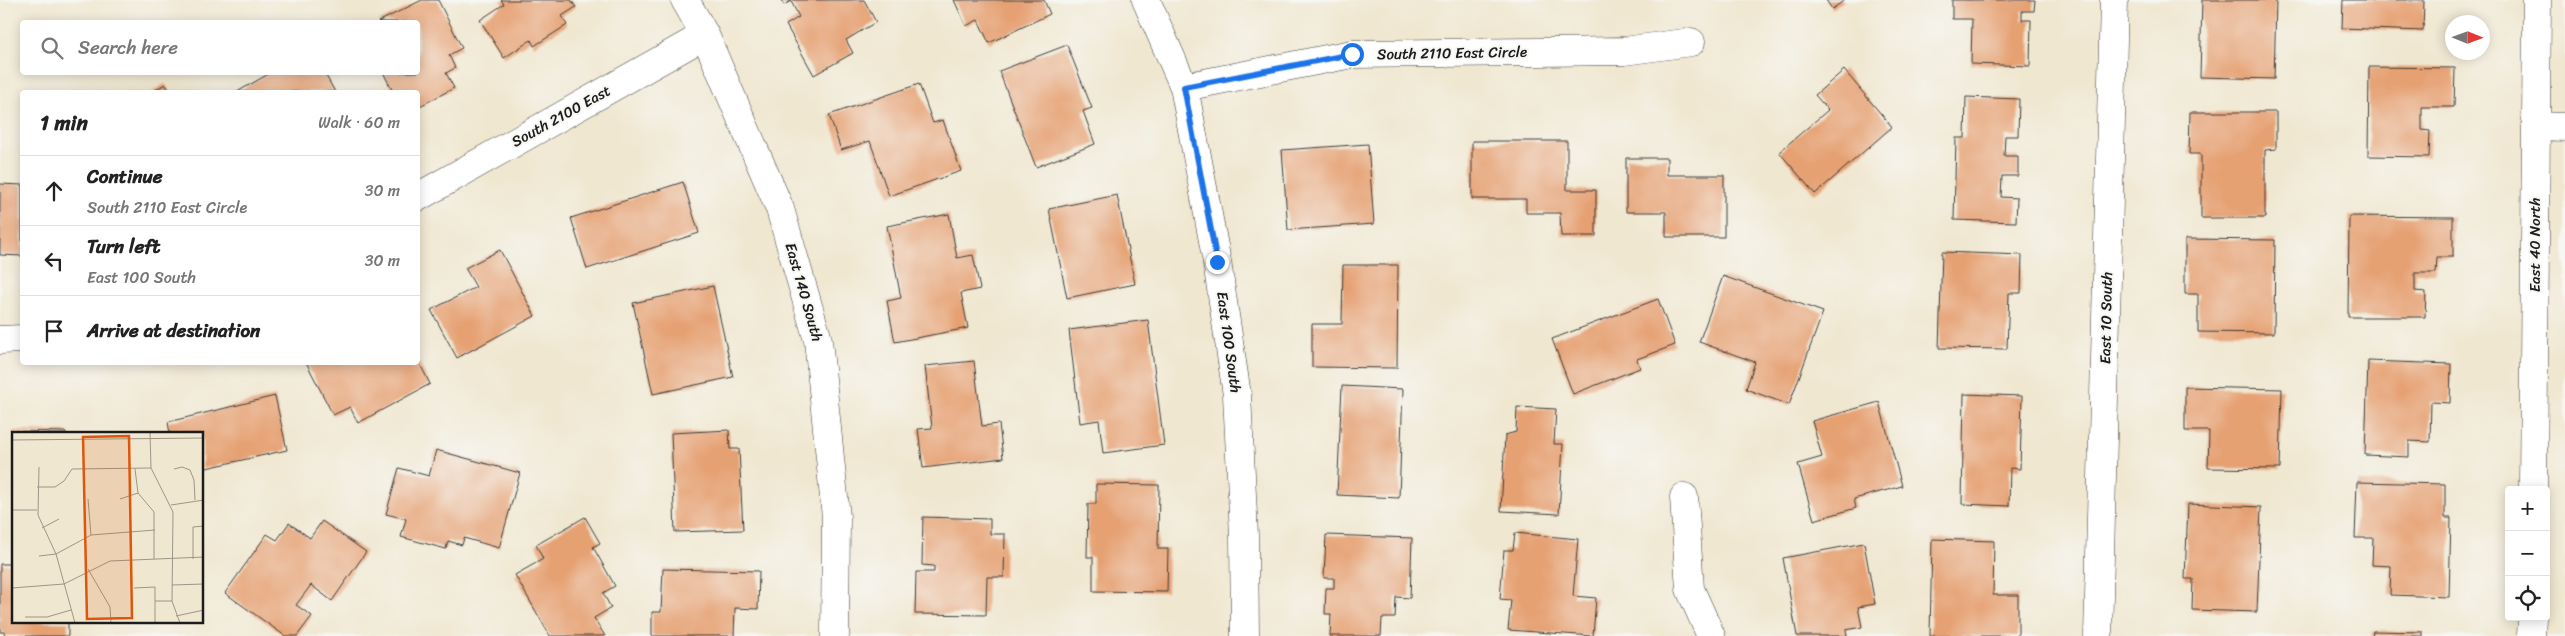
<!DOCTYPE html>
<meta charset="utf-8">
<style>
body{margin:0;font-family:Sriracha,sans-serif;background:#f6f6f6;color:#222}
.controls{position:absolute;right:15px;bottom:15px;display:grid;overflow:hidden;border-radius:5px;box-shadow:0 2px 12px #0003}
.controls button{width:45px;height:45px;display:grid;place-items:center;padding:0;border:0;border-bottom:1px solid #e0e0e0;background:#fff;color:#222;font:25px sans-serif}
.compass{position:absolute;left:2445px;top:15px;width:45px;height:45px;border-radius:50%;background:#fff;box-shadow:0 2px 12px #0003;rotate:91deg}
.stop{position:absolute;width:15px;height:15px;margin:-11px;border:4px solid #1a73e8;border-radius:50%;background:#fff}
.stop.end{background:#1a73e8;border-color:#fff;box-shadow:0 1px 5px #0008}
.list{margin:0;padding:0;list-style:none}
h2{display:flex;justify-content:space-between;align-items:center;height:65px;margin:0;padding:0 20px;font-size:21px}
h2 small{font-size:16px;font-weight:400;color:#767676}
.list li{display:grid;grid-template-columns:32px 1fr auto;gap:15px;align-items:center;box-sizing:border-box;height:70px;padding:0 20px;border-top:1px solid #e0e0e0}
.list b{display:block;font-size:19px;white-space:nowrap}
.list p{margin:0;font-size:16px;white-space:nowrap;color:#767676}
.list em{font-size:16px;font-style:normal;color:#767676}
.icon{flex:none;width:28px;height:28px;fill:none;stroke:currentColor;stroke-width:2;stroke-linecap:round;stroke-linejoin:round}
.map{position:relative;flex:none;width:2565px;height:636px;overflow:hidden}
.search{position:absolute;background:#fff;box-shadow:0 2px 12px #0003;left:20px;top:20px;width:400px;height:55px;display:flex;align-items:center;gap:12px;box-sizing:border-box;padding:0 18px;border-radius:5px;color:#767676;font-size:19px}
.panel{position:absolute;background:#fff;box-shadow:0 2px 12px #0003;left:20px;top:90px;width:400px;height:275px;border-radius:5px}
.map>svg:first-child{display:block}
</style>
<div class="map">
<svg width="2565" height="636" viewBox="0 0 2565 636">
<rect width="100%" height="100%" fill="#f6f6f2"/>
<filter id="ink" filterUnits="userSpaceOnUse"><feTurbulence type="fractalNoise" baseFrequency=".02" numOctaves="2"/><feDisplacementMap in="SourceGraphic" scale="10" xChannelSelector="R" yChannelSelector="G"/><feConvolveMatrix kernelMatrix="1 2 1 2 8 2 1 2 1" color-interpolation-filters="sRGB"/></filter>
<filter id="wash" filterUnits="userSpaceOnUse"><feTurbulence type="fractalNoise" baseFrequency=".0096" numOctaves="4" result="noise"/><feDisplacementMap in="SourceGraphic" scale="20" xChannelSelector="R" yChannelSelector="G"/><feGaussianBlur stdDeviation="1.12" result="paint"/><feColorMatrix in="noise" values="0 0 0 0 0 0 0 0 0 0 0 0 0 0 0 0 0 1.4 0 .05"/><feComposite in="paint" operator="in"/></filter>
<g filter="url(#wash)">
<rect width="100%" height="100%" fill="#f0e7d0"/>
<g id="blocks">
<!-- building -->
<path fill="#e6a173" d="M 422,0 L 438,0 L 462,48 L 449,55 L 455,68 L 446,73 L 454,88 L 418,107 L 418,92 L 393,92 L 383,72 L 418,72 L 418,22 L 378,22 Z
M 501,0 L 571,0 L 576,7 L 562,16 L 567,25 L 534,46 L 531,40 L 504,58 L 480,20 L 504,4 Z
M 781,0 L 864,0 L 876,22 L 846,40 L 853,53 L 814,75 L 786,25 L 799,17 L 791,1 L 784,5 Z
M 954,0 L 1044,0 L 1050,14 L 989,43 L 978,20 L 966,26 Z
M 1826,0 L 1845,0 L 1832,9 Z
M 1952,0 L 2035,0 L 2034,11 L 2022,11 L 2022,20 L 2031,20 L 2030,66 L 1971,64 L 1972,19 L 1952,19 Z
M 2202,0 L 2276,0 L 2274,79 L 2200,77 Z
M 2343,0 L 2424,0 L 2423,31 L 2342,28 Z
M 1067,45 L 1092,108 L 1083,111 L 1095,144 L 1036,167 L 999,71 Z
M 2369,67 L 2455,68 L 2454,107 L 2422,107 L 2422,130 L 2430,131 L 2429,157 L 2368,156 Z
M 1844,70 L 1892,127 L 1815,194 L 1779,152 L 1828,110 L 1815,95 Z
M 272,72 L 324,72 L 335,92 L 237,92 Z
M 165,84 L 171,92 L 152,92 Z
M 919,84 L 933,123 L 943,120 L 961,171 L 889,196 L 870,141 L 841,150 L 829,115 Z
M 1966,97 L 2019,99 L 2018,136 L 2005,136 L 2004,156 L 2018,156 L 2018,176 L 2002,176 L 2001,197 L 2017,198 L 2016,222 L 1954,220 L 1956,138 L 1965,138 Z
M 2190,112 L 2276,112 L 2276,149 L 2265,150 L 2265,218 L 2201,218 L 2201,154 L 2189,154 Z
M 1472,141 L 1567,141 L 1567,190 L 1596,190 L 1596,236 L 1561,236 L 1560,213 L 1526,213 L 1526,199 L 1472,199 Z
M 1368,144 L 1374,224 L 1288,230 L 1282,150 Z
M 1626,158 L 1667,158 L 1667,175 L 1724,175 L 1724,237 L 1666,237 L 1666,212 L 1626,212 Z
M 683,182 L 699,233 L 587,269 L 571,218 Z
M 0,184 L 22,185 L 22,256 L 0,255 Z
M 1117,195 L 1135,284 L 1067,298 L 1049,209 Z
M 949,214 L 957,258 L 973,255 L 980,289 L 961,293 L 968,328 L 895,342 L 887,301 L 901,298 L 887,226 Z
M 2349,216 L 2453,217 L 2453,257 L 2437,257 L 2436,273 L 2415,273 L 2415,291 L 2426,292 L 2425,317 L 2348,317 Z
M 2185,239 L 2275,240 L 2274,333 L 2198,332 L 2198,294 L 2185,294 Z
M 500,250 L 535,316 L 457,358 L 431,310 L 476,287 L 465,268 Z
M 1942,252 L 2022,255 L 2021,293 L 2009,293 L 2007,349 L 1939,348 Z
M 1343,265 L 1398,265 L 1397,368 L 1312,367 L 1312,324 L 1342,324 Z
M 1723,276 L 1823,312 L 1789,405 L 1746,389 L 1755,362 L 1699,342 Z
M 713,286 L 733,377 L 653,394 L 633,303 Z
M 1658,299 L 1675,345 L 1637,359 L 1640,368 L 1573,394 L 1552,339 Z
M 1148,320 L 1164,445 L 1103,453 L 1099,420 L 1080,423 L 1069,330 Z
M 974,361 L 982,426 L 999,424 L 1003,458 L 923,468 L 918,429 L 932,428 L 925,366 Z
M 2368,361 L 2451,364 L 2450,403 L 2431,402 L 2430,442 L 2409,441 L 2409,457 L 2365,455 Z
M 306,362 L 419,362 L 430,384 L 358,423 L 350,407 L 333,415 Z
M 1342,386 L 1403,389 L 1399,498 L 1337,495 Z
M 2185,387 L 2282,389 L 2280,469 L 2208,468 L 2209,431 L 2185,431 Z
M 1964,394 L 2022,396 L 2020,469 L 2010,468 L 2009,506 L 1962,504 Z
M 275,396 L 287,450 L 202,469 L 202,434 L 170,434 L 168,422 Z
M 1879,402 L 1902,486 L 1854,499 L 1856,508 L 1814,520 L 1798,464 L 1822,457 L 1812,421 Z
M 1517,407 L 1556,409 L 1554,444 L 1563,444 L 1559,514 L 1501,511 L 1505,435 L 1516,432 Z
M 729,430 L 730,449 L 739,449 L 743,530 L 675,532 L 671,433 Z
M 13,431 L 66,432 L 66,434 L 13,434 Z
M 436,450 L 520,473 L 499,548 L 464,538 L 462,545 L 448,541 L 446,549 L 401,537 L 406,519 L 386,514 L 399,468 L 429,476 Z
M 2357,482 L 2445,484 L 2445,518 L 2451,518 L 2449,597 L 2390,595 L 2391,566 L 2372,565 L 2373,538 L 2355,538 Z
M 1096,484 L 1159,485 L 1158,549 L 1168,549 L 1167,592 L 1093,591 L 1093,557 L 1087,557 L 1088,504 L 1096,504 Z
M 2188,504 L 2261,507 L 2257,612 L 2192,610 L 2193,579 L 2185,579 Z
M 585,517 L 600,543 L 593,547 L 615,586 L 603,593 L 611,608 L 594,618 L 605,636 L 550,636 L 515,575 L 543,559 L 536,545 Z
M 923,517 L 990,519 L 990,534 L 1005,534 L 1004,577 L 987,577 L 986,615 L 915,614 L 916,572 L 934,572 L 934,566 L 922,565 Z
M 322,521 L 366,552 L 332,601 L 311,585 L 296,605 L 312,616 L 297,636 L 285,636 L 225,593 L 267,534 L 277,540 L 289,523 L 310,538 Z
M 1515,533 L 1578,539 L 1573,596 L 1596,598 L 1593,636 L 1508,630 L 1511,600 L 1500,599 L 1504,550 L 1513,550 Z
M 1326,535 L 1412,538 L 1410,598 L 1396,597 L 1395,618 L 1382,618 L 1381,636 L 1330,636 L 1331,614 L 1325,614 L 1326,588 L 1334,588 L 1334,578 L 1324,578 Z
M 1932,539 L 1994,541 L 1993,595 L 2018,595 L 2018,636 L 1930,636 Z
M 1864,543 L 1875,604 L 1858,607 L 1862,627 L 1846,630 L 1847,636 L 1797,636 L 1783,558 Z
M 0,564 L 14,564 L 14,622 L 68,622 L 68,636 L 5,636 L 4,632 L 0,632 Z
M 663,569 L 759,571 L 758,609 L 735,608 L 734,636 L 652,636 L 652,612 L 661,612 Z
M 2373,631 L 2423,632 L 2423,636 L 2372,636 Z"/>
</g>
</g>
<g filter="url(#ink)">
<use href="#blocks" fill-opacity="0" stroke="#3c3a37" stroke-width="1"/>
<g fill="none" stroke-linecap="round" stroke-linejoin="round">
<defs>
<path id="street" d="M 685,0 L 705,35 L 780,209 L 818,340 L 836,517 L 835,636
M 1146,0 L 1184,87 L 1217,262 L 1237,395 L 1244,535 L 1245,636
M 1184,87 L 1352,54 L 1624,51 L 1691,42
M 2536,126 L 2565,127
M 418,197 L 705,35
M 0,340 L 22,339
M 2533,490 L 2537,0
M 1684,497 L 1690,589 L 1711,636
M 2098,636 L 2114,0
M 2531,636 L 2532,617"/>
</defs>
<!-- street casing -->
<use href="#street" stroke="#3c3a37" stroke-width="29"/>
<!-- street -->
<use href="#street" stroke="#fff" stroke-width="28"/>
</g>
</g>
<g fill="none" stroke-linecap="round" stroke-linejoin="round" filter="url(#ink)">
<!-- route -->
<path stroke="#1a73e8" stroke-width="6" d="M 1217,262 L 1184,87 L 1352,54"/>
</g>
<g text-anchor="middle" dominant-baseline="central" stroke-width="4" stroke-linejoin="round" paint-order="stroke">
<!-- street labels -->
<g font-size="15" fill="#1c1c1c" stroke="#f6f6f2">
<text transform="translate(1452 53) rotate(-1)">South 2110 East Circle</text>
<text transform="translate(561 116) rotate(-29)">South 2100 East</text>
<text transform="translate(2535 245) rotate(-90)">East 40 North</text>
<text transform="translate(804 292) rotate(74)">East 140 South</text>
<text transform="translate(2106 318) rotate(-89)">East 10 South</text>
<text transform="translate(1229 342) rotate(82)">East 100 South</text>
</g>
</g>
<!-- overview -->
<g transform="translate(12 432)">
<rect width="191" height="191" fill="#f0e7d0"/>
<path fill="none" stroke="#9b9688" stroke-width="1" d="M 138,0 L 139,36 L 161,80 L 160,169 L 168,191M 0,8 L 192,6M 27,35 L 26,83 L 44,122 L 63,191M 123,37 L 126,61 L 142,80 L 142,127M 162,37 L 170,35 L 178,38 L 182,48 L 183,68M 25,55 L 43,55 L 52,49 L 60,37 L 139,36M 76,67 L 79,103M 108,67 L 126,61M 159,73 L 192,68M 0,78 L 25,78M 30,96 L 47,87M 27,124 L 44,122 L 79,103 L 143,98M 181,127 L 181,95 L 192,94M 76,137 L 98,175 L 99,191M 160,153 L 192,152M 0,156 L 52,152 L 98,129 L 192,125M 122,156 L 143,155 L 143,191M 143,169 L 160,169M 164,184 L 192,178M 13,185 L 35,185 L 59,178"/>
<path fill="#de560d" fill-opacity="0.15" stroke="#de560d" stroke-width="2.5" d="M 117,4 L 120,186 L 75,187 L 71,5 Z"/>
<rect width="191" height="191" fill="none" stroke="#1c1c1c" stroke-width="2.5"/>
</g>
</svg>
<div class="controls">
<button>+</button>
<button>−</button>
<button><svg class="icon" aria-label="locate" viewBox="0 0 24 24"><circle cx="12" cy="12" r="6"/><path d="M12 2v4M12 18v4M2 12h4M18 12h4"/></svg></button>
</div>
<svg class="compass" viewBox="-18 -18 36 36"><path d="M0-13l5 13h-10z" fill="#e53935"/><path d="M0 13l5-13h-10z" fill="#767676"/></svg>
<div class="stop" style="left:1352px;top:54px"></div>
<div class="stop end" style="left:1217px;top:262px"></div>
<div class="search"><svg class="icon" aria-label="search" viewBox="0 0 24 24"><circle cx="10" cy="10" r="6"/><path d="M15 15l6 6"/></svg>Search here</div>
<section class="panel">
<h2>1 min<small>Walk · 60 m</small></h2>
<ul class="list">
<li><svg class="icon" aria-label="ahead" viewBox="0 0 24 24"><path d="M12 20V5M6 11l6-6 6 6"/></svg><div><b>Continue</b><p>South 2110 East Circle</p></div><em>30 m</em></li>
<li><svg class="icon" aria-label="left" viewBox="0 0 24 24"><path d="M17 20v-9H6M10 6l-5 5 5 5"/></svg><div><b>Turn left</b><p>East 100 South</p></div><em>30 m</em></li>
<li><svg class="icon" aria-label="arrive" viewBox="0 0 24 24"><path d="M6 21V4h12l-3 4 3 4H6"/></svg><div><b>Arrive at destination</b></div></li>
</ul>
</section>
</div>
